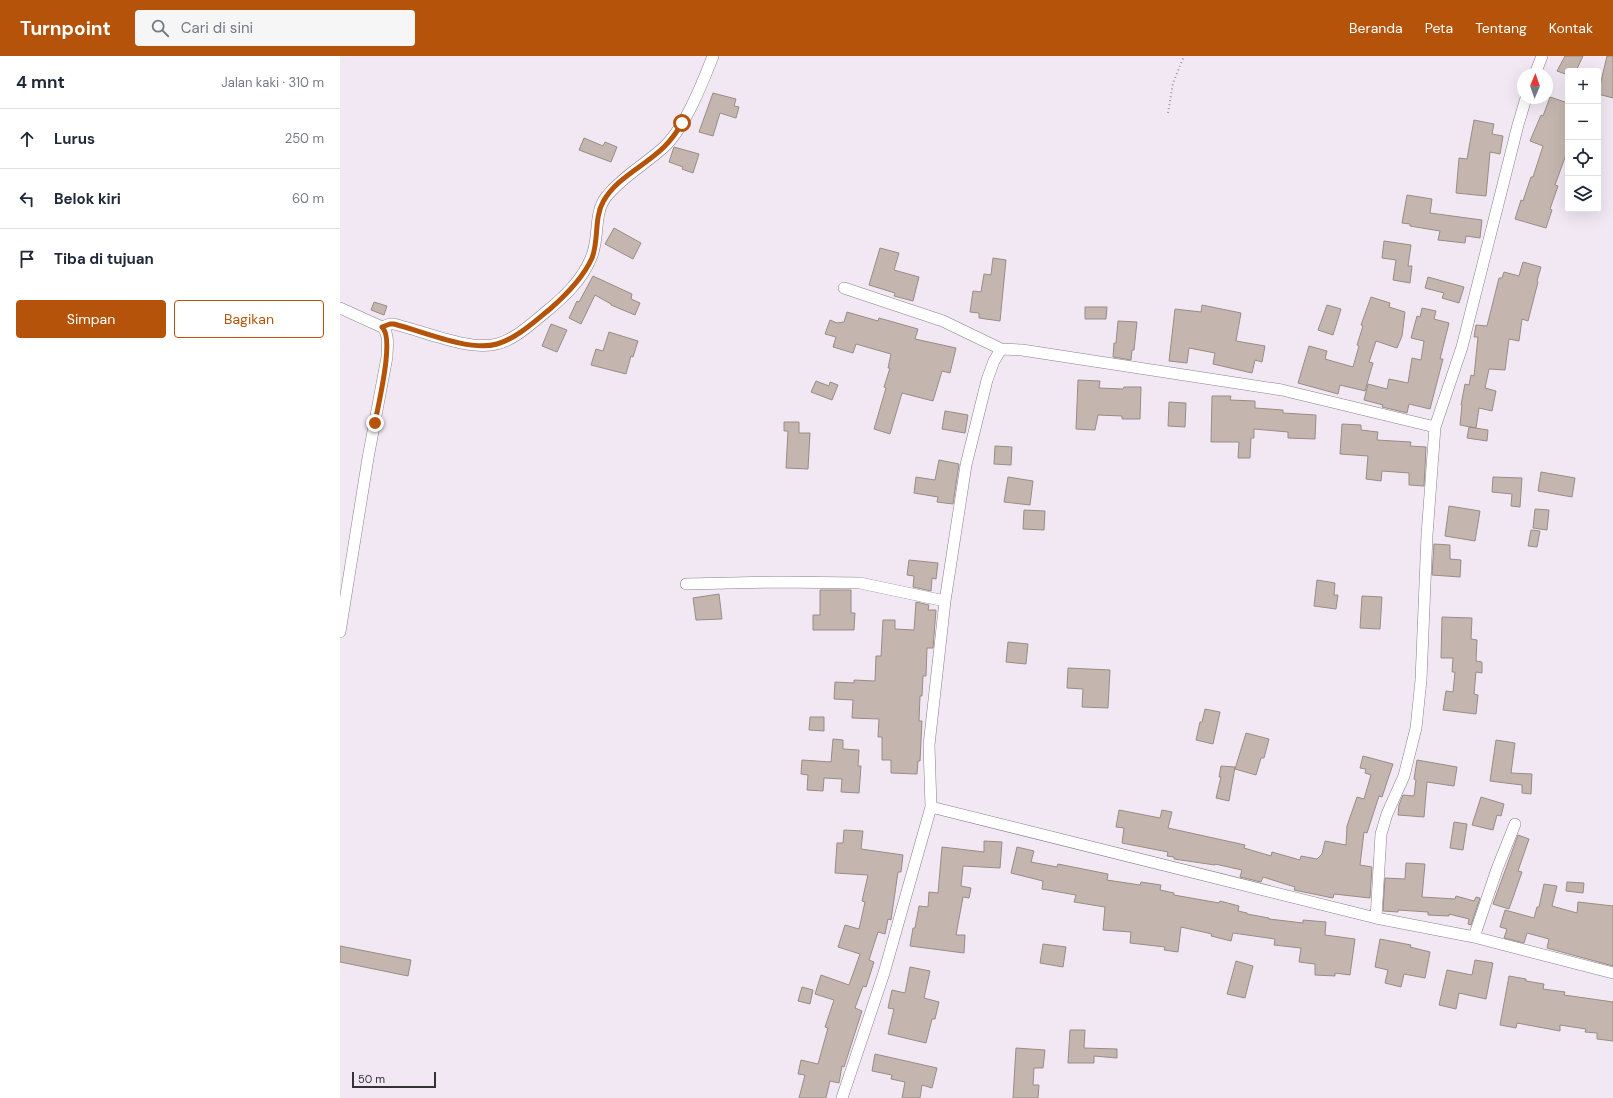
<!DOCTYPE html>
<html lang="id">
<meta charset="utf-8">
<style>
body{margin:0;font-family:"DM Sans",sans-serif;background:#f6f6f7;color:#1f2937}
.controls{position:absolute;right:12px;top:12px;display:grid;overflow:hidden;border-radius:4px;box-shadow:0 4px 16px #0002}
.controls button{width:36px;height:36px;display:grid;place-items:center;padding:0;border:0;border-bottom:1px solid #e0e1e3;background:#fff;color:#1f2937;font:20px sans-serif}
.compass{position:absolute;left:1177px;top:12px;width:36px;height:36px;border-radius:50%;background:#fff;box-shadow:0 4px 16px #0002;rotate:2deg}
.scale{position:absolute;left:12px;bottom:10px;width:84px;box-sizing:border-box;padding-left:4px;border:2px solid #353236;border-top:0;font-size:11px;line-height:14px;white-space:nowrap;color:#353236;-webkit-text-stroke:3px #f1e8f4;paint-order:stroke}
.stop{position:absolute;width:12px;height:12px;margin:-9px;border:3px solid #b45309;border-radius:50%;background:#fff}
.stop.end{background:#b45309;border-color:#fff;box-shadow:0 1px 4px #0008}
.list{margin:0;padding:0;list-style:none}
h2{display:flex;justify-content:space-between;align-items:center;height:52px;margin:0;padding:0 16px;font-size:17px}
h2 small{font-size:13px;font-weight:400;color:#747a83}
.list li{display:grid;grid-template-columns:26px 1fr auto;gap:12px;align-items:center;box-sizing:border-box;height:60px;padding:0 16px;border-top:1px solid #e0e1e3}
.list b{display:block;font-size:15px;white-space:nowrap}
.list em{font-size:13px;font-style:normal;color:#747a83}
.actions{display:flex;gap:8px;padding:12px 16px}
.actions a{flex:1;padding:9px 0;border:1px solid #b45309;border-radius:4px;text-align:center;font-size:14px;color:#b45309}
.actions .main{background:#b45309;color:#fff}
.icon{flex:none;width:22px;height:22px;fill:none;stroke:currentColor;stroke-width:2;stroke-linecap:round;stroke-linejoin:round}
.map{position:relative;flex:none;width:1273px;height:1042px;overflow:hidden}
header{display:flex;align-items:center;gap:24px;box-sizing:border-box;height:56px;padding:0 20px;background:#b45309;color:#fff}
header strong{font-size:19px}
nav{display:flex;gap:22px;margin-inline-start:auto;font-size:14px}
.search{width:280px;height:36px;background:#f6f6f7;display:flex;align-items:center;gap:10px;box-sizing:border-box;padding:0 14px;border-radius:4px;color:#747a83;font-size:15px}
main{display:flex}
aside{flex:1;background:#fff}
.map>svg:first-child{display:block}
</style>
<header>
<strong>Turnpoint</strong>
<div class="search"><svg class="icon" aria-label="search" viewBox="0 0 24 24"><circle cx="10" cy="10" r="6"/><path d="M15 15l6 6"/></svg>Cari di sini</div>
<nav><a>Beranda</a><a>Peta</a><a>Tentang</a><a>Kontak</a></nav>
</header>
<main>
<aside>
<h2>4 mnt<small>Jalan kaki · 310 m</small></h2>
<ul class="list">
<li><svg class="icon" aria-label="ahead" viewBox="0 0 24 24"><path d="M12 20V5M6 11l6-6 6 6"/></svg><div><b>Lurus</b></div><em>250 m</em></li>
<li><svg class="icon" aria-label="left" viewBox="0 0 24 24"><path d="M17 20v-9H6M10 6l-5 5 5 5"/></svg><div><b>Belok kiri</b></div><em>60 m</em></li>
<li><svg class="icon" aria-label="arrive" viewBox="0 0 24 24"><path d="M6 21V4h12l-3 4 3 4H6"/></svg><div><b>Tiba di tujuan</b></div></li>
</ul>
<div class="actions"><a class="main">Simpan</a><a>Bagikan</a></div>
</aside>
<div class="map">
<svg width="1273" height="1042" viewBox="0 0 1273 1042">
<rect width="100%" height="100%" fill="#f1e8f4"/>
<!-- building -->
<path fill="#c4b6af" stroke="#998c85" d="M 1225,0 L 1243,0 L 1236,15 L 1228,15 L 1228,19 L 1217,15 Z
M 1267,0 L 1273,0 L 1273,42 L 1258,38 Z
M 373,37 L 396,43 L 394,50 L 399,51 L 396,62 L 380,57 L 373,80 L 359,76 Z
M 1210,41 L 1228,47 L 1228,93 L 1215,129 L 1218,130 L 1210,153 L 1212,154 L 1206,172 L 1175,163 L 1181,144 L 1183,145 L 1191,121 L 1193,121 L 1203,90 L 1190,85 L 1201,59 L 1203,60 Z
M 1134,64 L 1154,68 L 1152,78 L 1163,80 L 1160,98 L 1150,96 L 1146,140 L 1116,137 L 1119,102 L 1127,103 Z
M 244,82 L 263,90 L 265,86 L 277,91 L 271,106 L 239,94 Z
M 334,91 L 359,98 L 353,117 L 342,113 L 343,111 L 329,106 Z
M 1067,139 L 1092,143 L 1090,157 L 1142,164 L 1140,182 L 1126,180 L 1125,187 L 1098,184 L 1100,175 L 1070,170 L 1070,168 L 1062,167 Z
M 274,172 L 301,187 L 293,203 L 265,188 Z
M 1044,185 L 1071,189 L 1068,210 L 1072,210 L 1070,227 L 1053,224 L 1056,204 L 1042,202 Z
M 540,192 L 559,197 L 554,214 L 579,221 L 573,245 L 554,240 L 555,237 L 529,229 Z
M 653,202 L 666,204 L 660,265 L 639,262 L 639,257 L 630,256 L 633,235 L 641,236 L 644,218 L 651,219 Z
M 1183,206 L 1201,211 L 1197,225 L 1198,226 L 1188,265 L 1182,263 L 1179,285 L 1169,283 L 1165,314 L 1149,313 L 1145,332 L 1156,335 L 1152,355 L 1139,352 L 1136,372 L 1120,369 L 1122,349 L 1121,349 L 1125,328 L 1129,329 L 1131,319 L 1134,320 L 1138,281 L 1134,281 L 1136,269 L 1147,270 L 1159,222 L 1162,222 L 1164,216 L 1179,220 Z
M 253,220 L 292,238 L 291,243 L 300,247 L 295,259 L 271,249 L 271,248 L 255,239 L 241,268 L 229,262 L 237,245 L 239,246 Z
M 1088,221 L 1124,231 L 1119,247 L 1102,242 L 1104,237 L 1085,232 Z
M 1031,241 L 1050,247 L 1049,251 L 1065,256 L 1062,280 L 1057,292 L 1036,285 L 1029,306 L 1033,307 L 1025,335 L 1000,329 L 998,338 L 958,327 L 969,290 L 987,295 L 985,303 L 1013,311 L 1019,290 L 1017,289 L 1023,270 L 1021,269 Z
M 34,246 L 47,250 L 44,259 L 31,254 Z
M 862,249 L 901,257 L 896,285 L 925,290 L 922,306 L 915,304 L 912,317 L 873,308 L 875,297 L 849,292 L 847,307 L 829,305 L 835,253 L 861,256 Z
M 987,249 L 1001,253 L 993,279 L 978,274 Z
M 745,251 L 767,251 L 766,263 L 745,263 Z
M 1082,252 L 1096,255 L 1094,263 L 1109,267 L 1100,303 L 1103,303 L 1090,353 L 1069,348 L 1067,357 L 1042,351 L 1043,349 L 1024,344 L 1028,328 L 1047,333 L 1049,323 L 1068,327 L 1072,302 L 1081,304 L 1084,285 L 1071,282 L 1077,260 L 1080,261 Z
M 507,256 L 538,265 L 539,262 L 578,273 L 575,283 L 616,292 L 610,317 L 602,315 L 593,345 L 562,337 L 550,378 L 534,373 L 546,332 L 544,331 L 550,312 L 548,312 L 551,298 L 516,288 L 513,297 L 493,291 L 496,281 L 485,278 L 490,264 L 497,267 L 504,266 Z
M 778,265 L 797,266 L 794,294 L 792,294 L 791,304 L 773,301 L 774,287 L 776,287 Z
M 211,268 L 227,274 L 217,296 L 202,290 Z
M 269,276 L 298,285 L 293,301 L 291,300 L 286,318 L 251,309 L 256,293 L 263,295 Z
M 738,324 L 760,325 L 759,332 L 783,333 L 784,331 L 801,331 L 800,363 L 782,363 L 782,360 L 758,359 L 755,374 L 736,373 Z
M 476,325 L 489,330 L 490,326 L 498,329 L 492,344 L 471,336 Z
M 872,340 L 891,340 L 890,344 L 915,345 L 915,352 L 943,354 L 943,357 L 976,359 L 975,383 L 948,382 L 948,376 L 914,373 L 914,382 L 911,382 L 910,402 L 898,402 L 899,386 L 871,386 Z
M 829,346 L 846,347 L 845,371 L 828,370 Z
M 605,355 L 628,359 L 625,377 L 602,373 Z
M 444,366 L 459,366 L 459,377 L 470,377 L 468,413 L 446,412 L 448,375 L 444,375 Z
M 1002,368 L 1021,369 L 1021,374 L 1038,376 L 1037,384 L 1071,386 L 1070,390 L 1086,391 L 1084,430 L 1069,429 L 1069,417 L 1042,415 L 1041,425 L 1026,423 L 1028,400 L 1000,398 Z
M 1129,371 L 1148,374 L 1147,385 L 1127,382 Z
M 655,390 L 672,391 L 671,409 L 654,408 Z
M 599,404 L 619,408 L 613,448 L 597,446 L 598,441 L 574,437 L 576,421 L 595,424 Z
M 1201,416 L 1235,422 L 1232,441 L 1198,435 Z
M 668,421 L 693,425 L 690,449 L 664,446 Z
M 1153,421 L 1182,422 L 1180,451 L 1171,450 L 1172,438 L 1152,436 Z
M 1109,450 L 1140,455 L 1135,485 L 1105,480 Z
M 1195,453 L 1209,454 L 1207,474 L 1193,472 Z
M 684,454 L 705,455 L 704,474 L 683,473 Z
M 1191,474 L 1200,475 L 1197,491 L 1188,490 Z
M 1094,488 L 1110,489 L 1110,503 L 1121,504 L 1120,521 L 1092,519 Z
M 569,504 L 598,507 L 596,523 L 592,522 L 591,535 L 573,531 L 574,520 L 567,519 Z
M 977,524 L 995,527 L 994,539 L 998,539 L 996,553 L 974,550 Z
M 480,534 L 511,534 L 511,557 L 515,557 L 514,574 L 473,574 L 473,559 L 480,559 Z
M 379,538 L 382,563 L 356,564 L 353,542 Z
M 1022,540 L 1042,541 L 1040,573 L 1020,572 Z
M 576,546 L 589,549 L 588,554 L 596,554 L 593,592 L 587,592 L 586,620 L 583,620 L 582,640 L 580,640 L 579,665 L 582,665 L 580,705 L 578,705 L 577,718 L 551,717 L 551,704 L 542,704 L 542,681 L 538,681 L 539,663 L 512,662 L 513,644 L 494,643 L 495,626 L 514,627 L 514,624 L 535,625 L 536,600 L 541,600 L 543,564 L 555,564 L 555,573 L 574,574 Z
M 1102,561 L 1132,562 L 1131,583 L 1137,584 L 1136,605 L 1142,606 L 1142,617 L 1136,616 L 1134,638 L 1138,639 L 1136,658 L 1103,654 L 1106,635 L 1113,636 L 1115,616 L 1112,616 L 1113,602 L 1101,602 Z
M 668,586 L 688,588 L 686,608 L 666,606 Z
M 728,612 L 770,614 L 768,652 L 742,651 L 743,633 L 727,632 Z
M 865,653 L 880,656 L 873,688 L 856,684 L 860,666 L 862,666 Z
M 470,661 L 484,661 L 484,675 L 469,674 Z
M 906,677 L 929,683 L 924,702 L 921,702 L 916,719 L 895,713 Z
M 493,683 L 503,684 L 503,693 L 519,694 L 518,710 L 521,710 L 519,737 L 501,736 L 502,723 L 484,722 L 483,735 L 467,734 L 468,719 L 461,718 L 462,704 L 491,706 Z
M 1156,684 L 1175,687 L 1171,717 L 1192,718 L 1191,738 L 1182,737 L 1182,729 L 1150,725 Z
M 1023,700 L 1053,708 L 1042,741 L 1039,740 L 1027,777 L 1024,776 L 1020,809 L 1032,811 L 1030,842 L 994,838 L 993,842 L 954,834 L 955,831 L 923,821 L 921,826 L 900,821 L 902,814 L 875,808 L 875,809 L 834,803 L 834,801 L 827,800 L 828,796 L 782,787 L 784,772 L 776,771 L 779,754 L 820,762 L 822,754 L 832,756 L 828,772 L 905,789 L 904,792 L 931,800 L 932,796 L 960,804 L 961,800 L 977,803 L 982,798 L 985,785 L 1006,789 L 1007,770 L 1017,741 L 1024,743 L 1031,719 L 1025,717 L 1026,713 L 1020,712 Z
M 1077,704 L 1117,711 L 1114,730 L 1087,726 L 1084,761 L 1058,759 L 1059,749 L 1063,739 L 1074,740 L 1076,724 L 1074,723 Z
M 881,710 L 895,711 L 889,745 L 876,742 L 881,721 L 879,721 Z
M 1141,741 L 1164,748 L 1161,760 L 1157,759 L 1153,774 L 1132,769 Z
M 1114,766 L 1127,768 L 1123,794 L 1110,792 Z
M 504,774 L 523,775 L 521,793 L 563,799 L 561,816 L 558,816 L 551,864 L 548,863 L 545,878 L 538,876 L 529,904 L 534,906 L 526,931 L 523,930 L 515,952 L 522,955 L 504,1011 L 502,1010 L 499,1027 L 490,1025 L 486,1042 L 459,1042 L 465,1019 L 458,1018 L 461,1004 L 478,1008 L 488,972 L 485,971 L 494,944 L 475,938 L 481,919 L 509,929 L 520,898 L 498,891 L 505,869 L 519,873 L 525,846 L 522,845 L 528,819 L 495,817 L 497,787 L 503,787 Z
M 1178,779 L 1189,783 L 1178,815 L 1182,816 L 1169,853 L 1153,848 Z
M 644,785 L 662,786 L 660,812 L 623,810 L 621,830 L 631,832 L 629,842 L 623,841 L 616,879 L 625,879 L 624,897 L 570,890 L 573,872 L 575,872 L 579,850 L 588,851 L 589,836 L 598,837 L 602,791 L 644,796 Z
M 677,791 L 694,795 L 691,806 L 717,811 L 718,808 L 768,818 L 767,824 L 800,829 L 801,826 L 821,829 L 820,834 L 834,837 L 834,839 L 879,847 L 880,845 L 899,850 L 898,855 L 907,857 L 907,858 L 929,862 L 929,863 L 963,867 L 963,864 L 986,866 L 985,879 L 1015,883 L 1010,919 L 995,917 L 995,920 L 975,919 L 975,908 L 959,906 L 961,892 L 934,889 L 935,883 L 893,877 L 891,885 L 871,880 L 872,878 L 841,871 L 838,896 L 824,894 L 825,891 L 790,887 L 791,876 L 763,874 L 765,851 L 734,846 L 736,839 L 702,833 L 703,825 L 671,817 Z
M 1066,807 L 1085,808 L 1082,841 L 1115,843 L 1116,840 L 1134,845 L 1136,841 L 1140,842 L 1131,869 L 1128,868 L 1129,863 L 1109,858 L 1109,860 L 1088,859 L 1088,856 L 1058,854 L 1058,856 L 1043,855 L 1045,822 L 1065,823 Z
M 1227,826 L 1244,827 L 1243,837 L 1226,835 Z
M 1204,828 L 1217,830 L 1212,850 L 1237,857 L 1238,846 L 1273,850 L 1273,910 L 1207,892 L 1209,883 L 1187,877 L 1184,887 L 1164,882 L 1167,873 L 1160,871 L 1165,854 L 1194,862 L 1197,851 L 1199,851 Z
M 1040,883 L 1071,889 L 1070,891 L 1090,896 L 1085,922 L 1064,918 L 1061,931 L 1045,927 L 1048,914 L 1035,911 Z
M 703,888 L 726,891 L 723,911 L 700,907 Z
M 0,890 L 71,904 L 68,920 L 0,906 Z
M 1135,904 L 1153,907 L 1146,943 L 1119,937 L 1116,953 L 1099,949 L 1107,914 L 1132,919 Z
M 896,905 L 913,910 L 905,942 L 887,938 Z
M 570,911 L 590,915 L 584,942 L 599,946 L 595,963 L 592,963 L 586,987 L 548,978 L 554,953 L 548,952 L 552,934 L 565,937 Z
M 1169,920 L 1186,923 L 1186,925 L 1204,928 L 1203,933 L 1225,936 L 1224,939 L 1273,946 L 1273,985 L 1257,983 L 1257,977 L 1245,976 L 1246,973 L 1220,969 L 1220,975 L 1177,967 L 1176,972 L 1160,969 Z
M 462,931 L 473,934 L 470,948 L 458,945 Z
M 730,974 L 745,974 L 744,992 L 777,993 L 777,1002 L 754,1000 L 754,1007 L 728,1007 Z
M 676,992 L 705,994 L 703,1012 L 694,1012 L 693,1029 L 699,1029 L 698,1042 L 673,1042 Z
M 535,998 L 597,1012 L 592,1032 L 582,1029 L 580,1042 L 562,1042 L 565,1026 L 551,1023 L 552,1019 L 532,1015 Z"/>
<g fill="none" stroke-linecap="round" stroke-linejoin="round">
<defs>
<path id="minor" d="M 1195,18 L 1202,0
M 504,232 L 603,265 L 661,293
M 0,252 L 42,271 C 50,278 47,291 47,301 L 28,402 L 0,576
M 42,271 L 50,268 L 54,268 C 83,275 128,295 157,288 C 176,283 192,267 207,255 C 225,240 242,224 251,202 C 260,183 253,158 266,141 C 282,121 304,109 323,92 C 345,72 362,28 373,0
M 346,528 L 439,526 L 520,527 L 605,545
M 591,751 L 1036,862 L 1134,881 L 1273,917
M 1036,862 L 1041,778 L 1047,758 L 1064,720 L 1076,672 L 1081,624 L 1087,479 L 1095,371
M 1134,881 L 1157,813 L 1175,768
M 502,1042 L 544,917 L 591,751 L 589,689 L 605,545 L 626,409 L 647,324 L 654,305 L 661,293 L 682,294 L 942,334 L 1095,371 L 1122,291 L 1178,69 L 1186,42"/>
</defs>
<!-- minor casing -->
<use href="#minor" stroke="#88818b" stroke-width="12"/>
<!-- path -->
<path stroke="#9d97a0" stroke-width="2" stroke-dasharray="1 3" stroke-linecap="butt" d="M 828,57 L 833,27 L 844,0"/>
<!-- minor -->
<use href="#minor" stroke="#fff" stroke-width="11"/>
</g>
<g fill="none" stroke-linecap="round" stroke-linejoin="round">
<!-- route -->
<path stroke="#b45309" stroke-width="5" d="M 35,367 C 38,349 55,282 42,271 L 50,268 L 54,268 C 82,275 129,296 157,288 C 177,282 194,266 210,253 C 226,239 243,222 252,202 C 259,184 254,162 263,146 C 276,122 305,110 324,91 C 331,84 337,76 342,67"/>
</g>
</svg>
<div class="controls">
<button>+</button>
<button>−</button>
<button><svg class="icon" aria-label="locate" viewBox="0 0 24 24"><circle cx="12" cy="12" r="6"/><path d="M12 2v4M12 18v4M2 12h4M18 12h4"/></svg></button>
<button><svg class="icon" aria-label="layers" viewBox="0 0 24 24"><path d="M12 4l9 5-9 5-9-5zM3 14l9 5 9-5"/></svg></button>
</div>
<svg class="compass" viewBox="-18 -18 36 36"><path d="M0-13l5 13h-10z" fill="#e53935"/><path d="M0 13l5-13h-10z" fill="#747a83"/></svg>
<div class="scale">50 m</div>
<div class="stop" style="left:342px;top:67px"></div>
<div class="stop end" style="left:35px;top:367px"></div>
</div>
</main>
